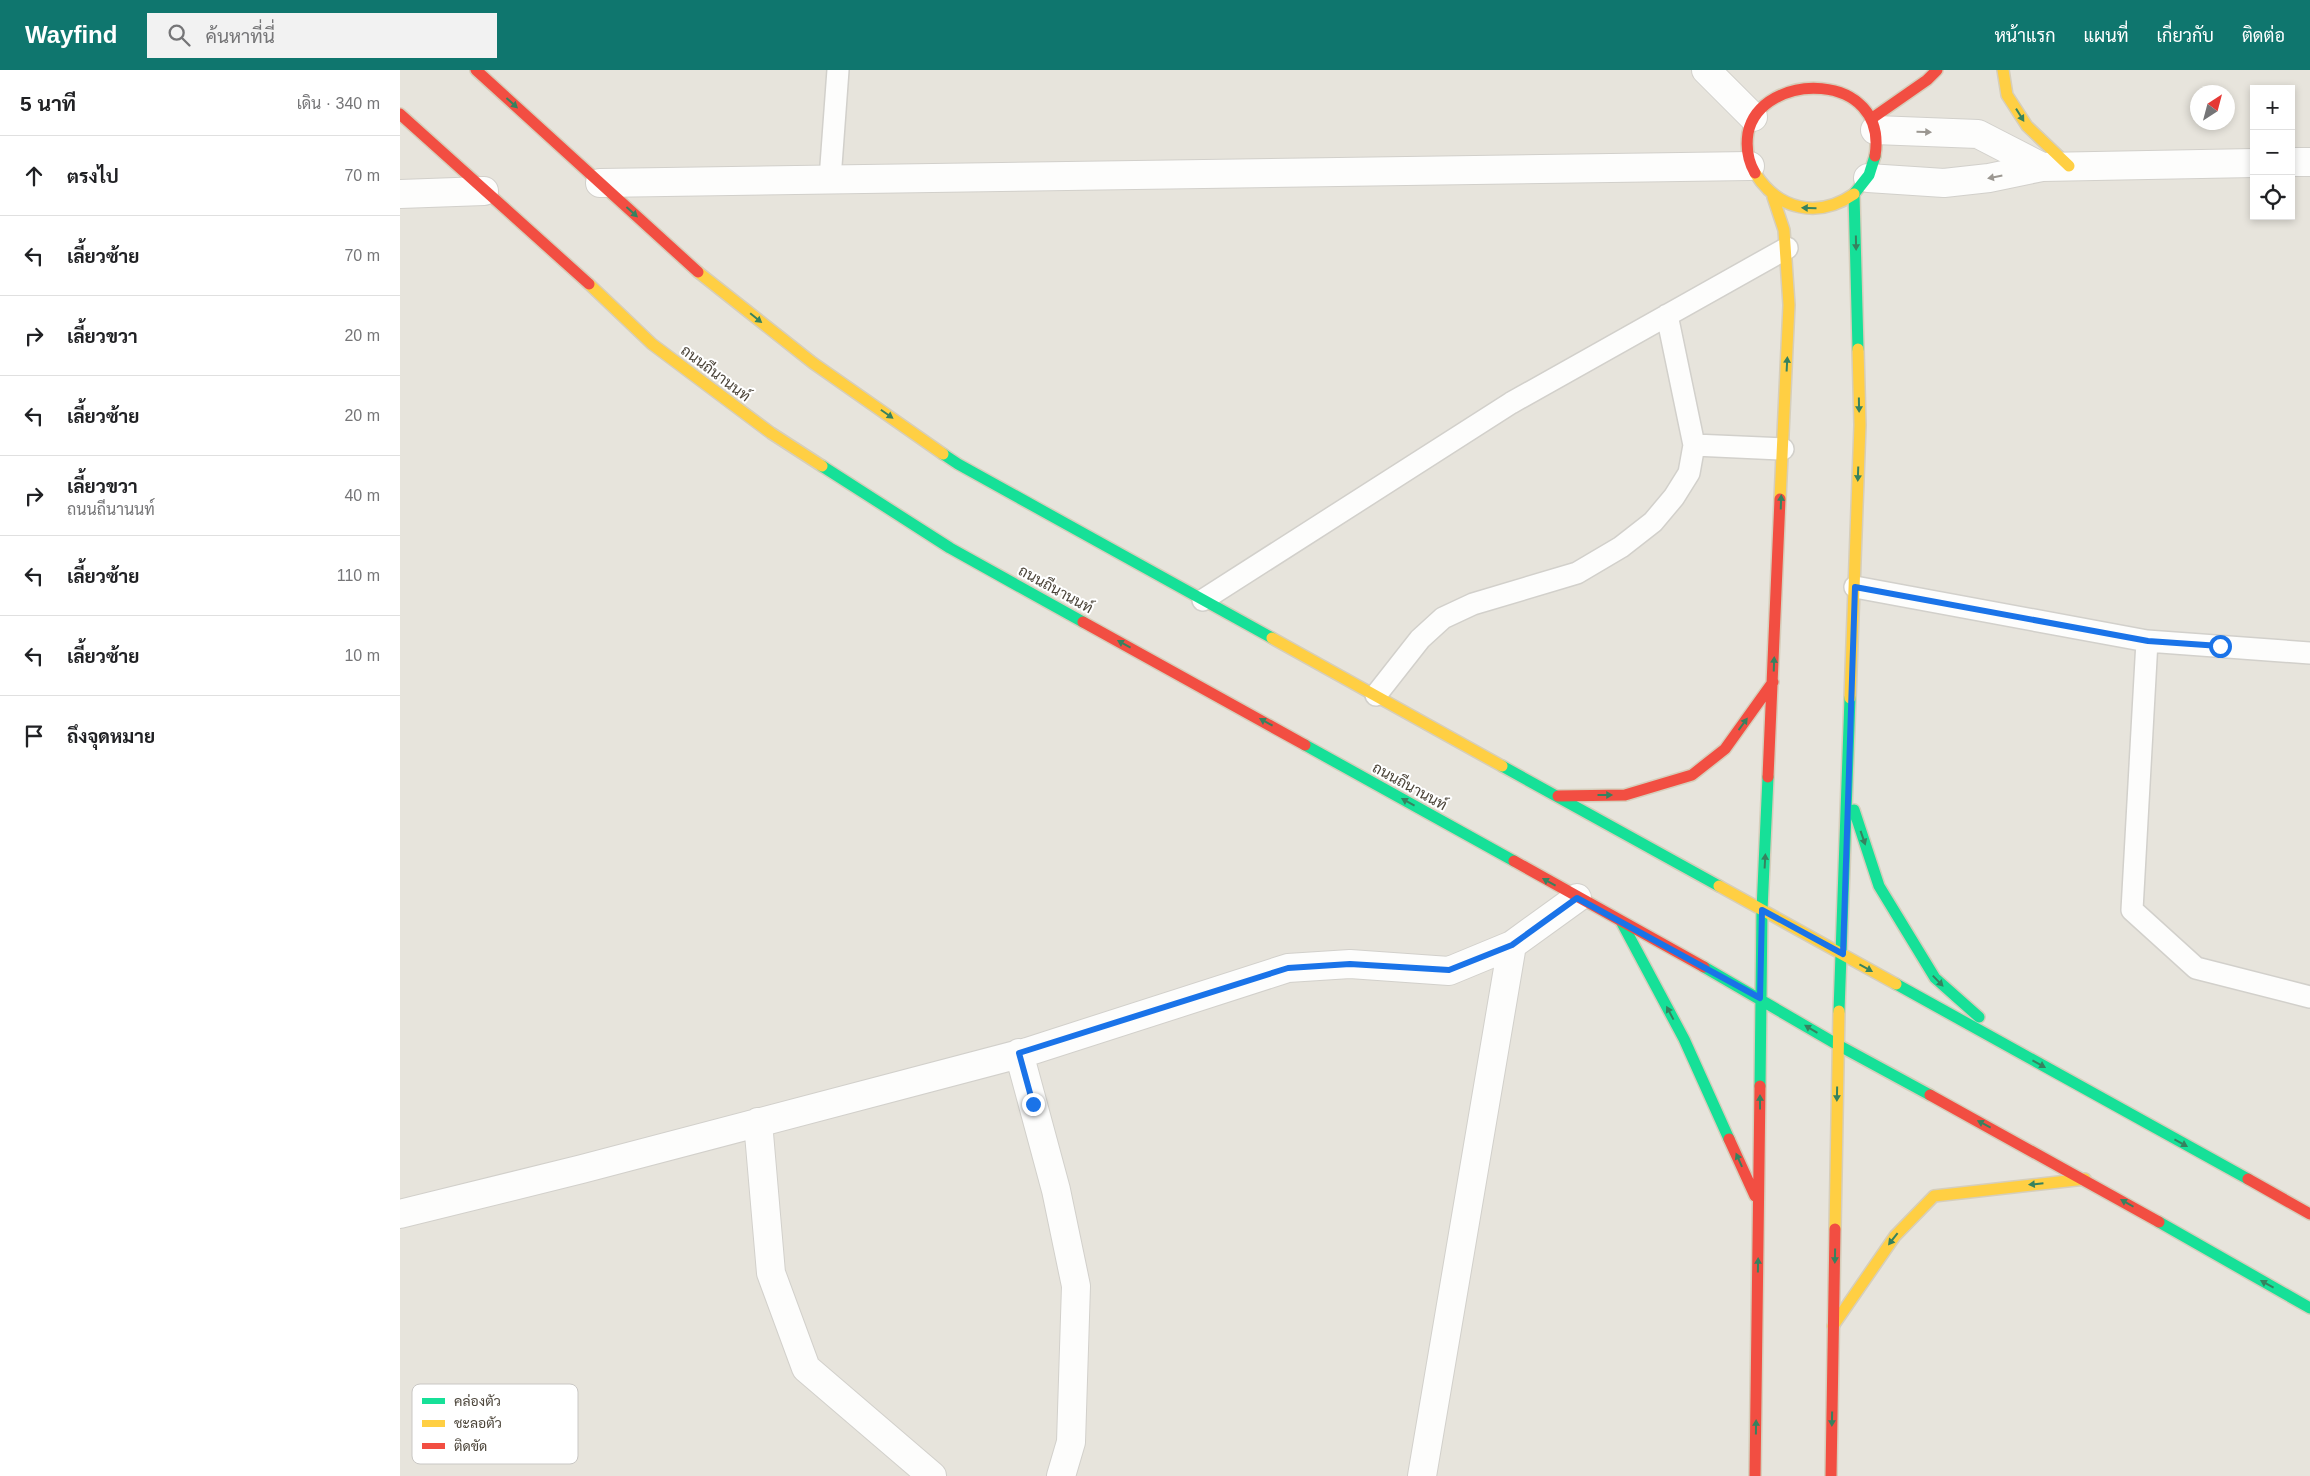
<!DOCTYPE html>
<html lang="th">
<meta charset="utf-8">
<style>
body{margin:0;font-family:Arial,Sarabun,sans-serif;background:#f2f2f2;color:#202124}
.controls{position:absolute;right:15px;top:15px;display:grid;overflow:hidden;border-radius:0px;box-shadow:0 2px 8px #0003}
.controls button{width:45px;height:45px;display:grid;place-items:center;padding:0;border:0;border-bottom:1px solid #e0e0e0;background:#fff;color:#202124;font:25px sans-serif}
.compass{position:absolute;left:1790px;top:15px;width:45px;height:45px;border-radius:50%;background:#fff;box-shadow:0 2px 8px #0003;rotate:36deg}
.stop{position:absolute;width:15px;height:15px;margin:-11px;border:4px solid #1a73e8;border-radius:50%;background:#fff}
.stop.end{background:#1a73e8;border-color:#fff;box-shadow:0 1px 5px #0008}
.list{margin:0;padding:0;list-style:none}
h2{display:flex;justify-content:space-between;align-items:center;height:65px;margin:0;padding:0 20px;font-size:21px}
h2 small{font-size:16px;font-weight:400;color:#757577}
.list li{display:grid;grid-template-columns:32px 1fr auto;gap:15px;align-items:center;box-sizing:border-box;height:80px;padding:0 20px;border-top:1px solid #e0e0e0}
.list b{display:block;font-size:19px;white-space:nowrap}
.list p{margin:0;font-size:16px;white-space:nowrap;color:#757577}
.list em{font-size:16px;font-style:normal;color:#757577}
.icon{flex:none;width:28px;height:28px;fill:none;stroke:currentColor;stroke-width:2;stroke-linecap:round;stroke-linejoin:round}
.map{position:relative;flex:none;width:1910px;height:1406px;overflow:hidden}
header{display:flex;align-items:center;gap:30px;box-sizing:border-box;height:70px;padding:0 25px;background:#0f766e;color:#fff}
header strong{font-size:24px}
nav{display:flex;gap:28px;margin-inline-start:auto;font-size:18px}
.search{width:350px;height:45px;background:#f2f2f2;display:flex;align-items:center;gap:12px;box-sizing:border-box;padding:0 18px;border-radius:0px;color:#757577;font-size:19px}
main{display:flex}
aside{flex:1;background:#fff}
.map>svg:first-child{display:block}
</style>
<header>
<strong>Wayfind</strong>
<div class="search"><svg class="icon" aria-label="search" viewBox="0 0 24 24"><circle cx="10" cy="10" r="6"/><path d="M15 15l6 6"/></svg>ค้นหาที่นี่</div>
<nav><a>หน้าแรก</a><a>แผนที่</a><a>เกี่ยวกับ</a><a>ติดต่อ</a></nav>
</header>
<main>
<aside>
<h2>5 นาที<small>เดิน · 340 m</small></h2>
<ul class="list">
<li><svg class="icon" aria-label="ahead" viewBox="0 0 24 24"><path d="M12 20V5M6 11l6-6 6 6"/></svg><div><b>ตรงไป</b></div><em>70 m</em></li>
<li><svg class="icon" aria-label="left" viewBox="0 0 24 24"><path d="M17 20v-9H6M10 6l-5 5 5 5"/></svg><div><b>เลี้ยวซ้าย</b></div><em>70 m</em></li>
<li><svg class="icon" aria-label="right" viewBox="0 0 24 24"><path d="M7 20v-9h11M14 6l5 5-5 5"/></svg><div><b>เลี้ยวขวา</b></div><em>20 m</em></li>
<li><svg class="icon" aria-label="left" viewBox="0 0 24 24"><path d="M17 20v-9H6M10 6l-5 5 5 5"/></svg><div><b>เลี้ยวซ้าย</b></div><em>20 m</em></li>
<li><svg class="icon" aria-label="right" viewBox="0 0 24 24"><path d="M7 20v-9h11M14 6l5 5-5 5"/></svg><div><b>เลี้ยวขวา</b><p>ถนนถีนานนท์</p></div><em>40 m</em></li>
<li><svg class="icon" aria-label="left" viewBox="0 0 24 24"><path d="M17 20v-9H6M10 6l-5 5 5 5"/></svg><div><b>เลี้ยวซ้าย</b></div><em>110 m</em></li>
<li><svg class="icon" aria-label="left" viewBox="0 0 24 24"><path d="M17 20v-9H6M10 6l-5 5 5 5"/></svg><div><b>เลี้ยวซ้าย</b></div><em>10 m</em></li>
<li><svg class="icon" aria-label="arrive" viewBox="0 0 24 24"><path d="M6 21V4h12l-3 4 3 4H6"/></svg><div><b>ถึงจุดหมาย</b></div></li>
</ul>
</aside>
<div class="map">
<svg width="1910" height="1406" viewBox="0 0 1910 1406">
<rect width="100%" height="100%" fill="#f4f2ee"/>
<!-- residential -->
<path fill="#e7e4dc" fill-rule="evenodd" d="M 0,0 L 1910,0 L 1910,1406 L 0,1406 ZM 1854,19 L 1891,19 L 1891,146 L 1854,146 ZM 1798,22 L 1828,22 L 1828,52 L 1798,52 Z"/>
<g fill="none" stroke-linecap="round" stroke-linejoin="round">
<defs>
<path id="lane" d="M 430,109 L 438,0
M 1294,375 L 1383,379
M 1455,517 L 1747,571 L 1732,840 L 1796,898 L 1910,927
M 803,530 L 1111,333 L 1387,178
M 1747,571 L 1910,583
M 976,625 L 1020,569 L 1043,548 L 1073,534 L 1177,503 L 1221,477 L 1253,452 L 1274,427 L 1289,403 L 1294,375 L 1267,245"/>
<path id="street" d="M 1306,0 L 1353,47
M 1475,60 L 1578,64 L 1642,97
M 1891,92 L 1910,92
M 1468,108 L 1544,113 L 1589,108 L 1642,97 L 1854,93
M 200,113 L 1350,96
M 0,124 L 84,121
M 619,983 L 656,1120 L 676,1216 L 671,1372 L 661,1406
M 358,1052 L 371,1203 L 406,1298 L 532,1406
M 0,1144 L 182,1099 L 627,982 L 888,898 L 950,894 L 1049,901 L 1112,875 L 1177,828
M 1022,1406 L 1112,875"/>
<path id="fast" d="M 1458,279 L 1454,124 L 1469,105 L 1475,86
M 543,384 L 558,394 L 872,568
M 422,396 L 550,478 L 683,552
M 905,675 L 1114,791
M 1102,696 L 1319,816
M 1454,740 L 1479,816 L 1535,908 L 1579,947
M 1222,853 L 1284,969 L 1329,1069
M 1304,897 L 1438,975 L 1530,1025
M 1496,914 L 1848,1109
M 1439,941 L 1450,628
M 1360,1016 L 1362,840 L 1368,707
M 1759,1152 L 1910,1238"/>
<path id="slow" d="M 1603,0 L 1607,25 L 1627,56 L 1669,96
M 1355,103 C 1378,140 1418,149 1454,124
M 1373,127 L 1384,160 L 1389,235 L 1380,429
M 298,202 L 413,293 L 543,384
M 189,214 L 252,274 L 371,363 L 422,396
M 872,568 L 1102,696
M 1450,628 L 1460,355 L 1458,279
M 1319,816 L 1496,914
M 1435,1159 L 1439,941
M 1433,1256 L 1495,1166 L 1534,1126 L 1685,1109"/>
<path id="jam" d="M 76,0 L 298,202
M 0,44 L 189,214
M 1471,49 L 1527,10 L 1537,0
M 1355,103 C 1348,91 1346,76 1348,63 C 1361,0 1489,0 1475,86
M 683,552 L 905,675
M 1368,707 L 1380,429
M 1158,726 L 1225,725 L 1292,705 L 1325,679 L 1373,612
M 1114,791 L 1304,897
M 1530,1025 L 1759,1152
M 1329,1069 L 1355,1126
M 1848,1109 L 1910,1144
M 1355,1406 L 1360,1016
M 1431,1406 L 1435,1159"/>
</defs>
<!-- lane casing -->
<use href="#lane" stroke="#d2d0cb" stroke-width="24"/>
<!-- street casing -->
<use href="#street" stroke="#d2d0cb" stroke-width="30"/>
<!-- fast casing -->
<use href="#fast" stroke="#d6cebb" stroke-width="14"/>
<!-- slow casing -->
<use href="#slow" stroke="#d6cebb" stroke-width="14"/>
<!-- jam casing -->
<use href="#jam" stroke="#d6cebb" stroke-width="14"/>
<!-- lane -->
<use href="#lane" stroke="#fdfdfc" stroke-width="21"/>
<!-- street -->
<use href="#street" stroke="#fdfdfc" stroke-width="28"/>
<!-- fast -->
<use href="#fast" stroke="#16e098" stroke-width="11"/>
<!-- slow -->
<use href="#slow" stroke="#ffcf43" stroke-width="11"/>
<!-- jam -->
<use href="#jam" stroke="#f24e42" stroke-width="11"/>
</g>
<!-- one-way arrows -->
<defs><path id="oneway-solid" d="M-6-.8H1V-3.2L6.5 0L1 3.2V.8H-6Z" transform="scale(1.25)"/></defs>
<g fill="#36825f">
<use href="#oneway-solid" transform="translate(112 33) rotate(42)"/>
<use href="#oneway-solid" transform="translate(1620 45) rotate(58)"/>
<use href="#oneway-solid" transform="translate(1409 138) rotate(-178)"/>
<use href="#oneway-solid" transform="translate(232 142) rotate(42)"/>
<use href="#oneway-solid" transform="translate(1456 173) rotate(89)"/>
<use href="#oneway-solid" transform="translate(356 248) rotate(39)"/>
<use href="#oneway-solid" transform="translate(1387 294) rotate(-87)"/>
<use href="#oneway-solid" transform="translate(1459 335) rotate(89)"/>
<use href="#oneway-solid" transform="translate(487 344) rotate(35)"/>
<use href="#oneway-solid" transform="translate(1458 404) rotate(92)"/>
<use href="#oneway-solid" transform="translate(1381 432) rotate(-88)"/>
<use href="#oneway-solid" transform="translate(724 574) rotate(-151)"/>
<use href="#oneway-solid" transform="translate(1374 594) rotate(-88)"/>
<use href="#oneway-solid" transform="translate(866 652) rotate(-151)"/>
<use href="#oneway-solid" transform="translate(1343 654) rotate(-54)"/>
<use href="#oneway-solid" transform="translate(1205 725)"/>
<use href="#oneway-solid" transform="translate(1008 732) rotate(-151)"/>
<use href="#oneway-solid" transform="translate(1463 768) rotate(71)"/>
<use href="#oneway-solid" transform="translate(1365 791) rotate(-87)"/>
<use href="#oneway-solid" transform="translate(1149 812) rotate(-151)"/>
<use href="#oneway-solid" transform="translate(1466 898) rotate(29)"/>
<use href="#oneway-solid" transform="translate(1538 911) rotate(46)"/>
<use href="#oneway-solid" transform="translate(1270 943) rotate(-118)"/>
<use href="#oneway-solid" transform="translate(1411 959) rotate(-149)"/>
<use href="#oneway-solid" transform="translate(1639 994) rotate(29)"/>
<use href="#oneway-solid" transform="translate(1437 1024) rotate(91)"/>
<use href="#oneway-solid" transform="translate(1360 1032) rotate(-90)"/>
<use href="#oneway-solid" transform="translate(1584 1054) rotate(-152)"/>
<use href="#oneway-solid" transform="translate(1781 1073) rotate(29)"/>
<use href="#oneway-solid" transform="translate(1339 1090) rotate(-114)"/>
<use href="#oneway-solid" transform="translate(1636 1114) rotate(174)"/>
<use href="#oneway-solid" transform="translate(1727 1133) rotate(-150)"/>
<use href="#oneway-solid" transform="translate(1493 1169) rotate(128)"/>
<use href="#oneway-solid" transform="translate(1435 1186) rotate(91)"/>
<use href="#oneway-solid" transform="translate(1358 1195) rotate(-89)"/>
<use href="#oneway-solid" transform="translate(1867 1214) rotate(-151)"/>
<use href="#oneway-solid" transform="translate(1432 1349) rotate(91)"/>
<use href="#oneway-solid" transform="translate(1356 1357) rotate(-89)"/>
</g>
<g fill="#9b9791">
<use href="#oneway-solid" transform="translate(1524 62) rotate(2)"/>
<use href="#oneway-solid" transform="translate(1595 107) rotate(169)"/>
</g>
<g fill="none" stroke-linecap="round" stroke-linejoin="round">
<!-- route -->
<path stroke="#1a73e8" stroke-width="6" d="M 633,1034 L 619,983 L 888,898 L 950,894 L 1049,900 L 1112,875 L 1177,828 L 1360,928 L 1362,840 L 1443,884 L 1455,517 L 1748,571 L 1820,576"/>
</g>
<g text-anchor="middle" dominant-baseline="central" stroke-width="4" stroke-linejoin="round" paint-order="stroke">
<!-- street labels -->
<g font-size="15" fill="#4b4439" stroke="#fff">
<text transform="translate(316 303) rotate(37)">ถนนถีนานนท์</text>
<text transform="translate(656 519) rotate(29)">ถนนถีนานนท์</text>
<text transform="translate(1010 716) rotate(29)">ถนนถีนานนท์</text>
</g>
</g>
<!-- legend -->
<rect x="12" y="1314" width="166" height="80" rx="8" fill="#fff" stroke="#c9c7c4" stroke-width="1"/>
<rect x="22" y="1328" width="23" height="6" fill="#16e098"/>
<rect x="22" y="1350" width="23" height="7" fill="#ffcf43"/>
<rect x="22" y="1373" width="23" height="6" fill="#f24e42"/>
<g font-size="14" fill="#4b4439">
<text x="54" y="1336">คล่องตัว</text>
<text x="54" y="1358">ชะลอตัว</text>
<text x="54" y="1381">ติดขัด</text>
</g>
</svg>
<div class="controls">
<button>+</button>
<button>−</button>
<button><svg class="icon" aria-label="locate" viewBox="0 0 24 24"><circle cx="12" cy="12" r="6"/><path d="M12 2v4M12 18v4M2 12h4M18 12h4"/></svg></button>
</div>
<svg class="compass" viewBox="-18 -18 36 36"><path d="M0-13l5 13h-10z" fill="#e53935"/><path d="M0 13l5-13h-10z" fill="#757577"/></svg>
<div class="stop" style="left:1820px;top:576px"></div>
<div class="stop end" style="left:633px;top:1034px"></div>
</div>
</main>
